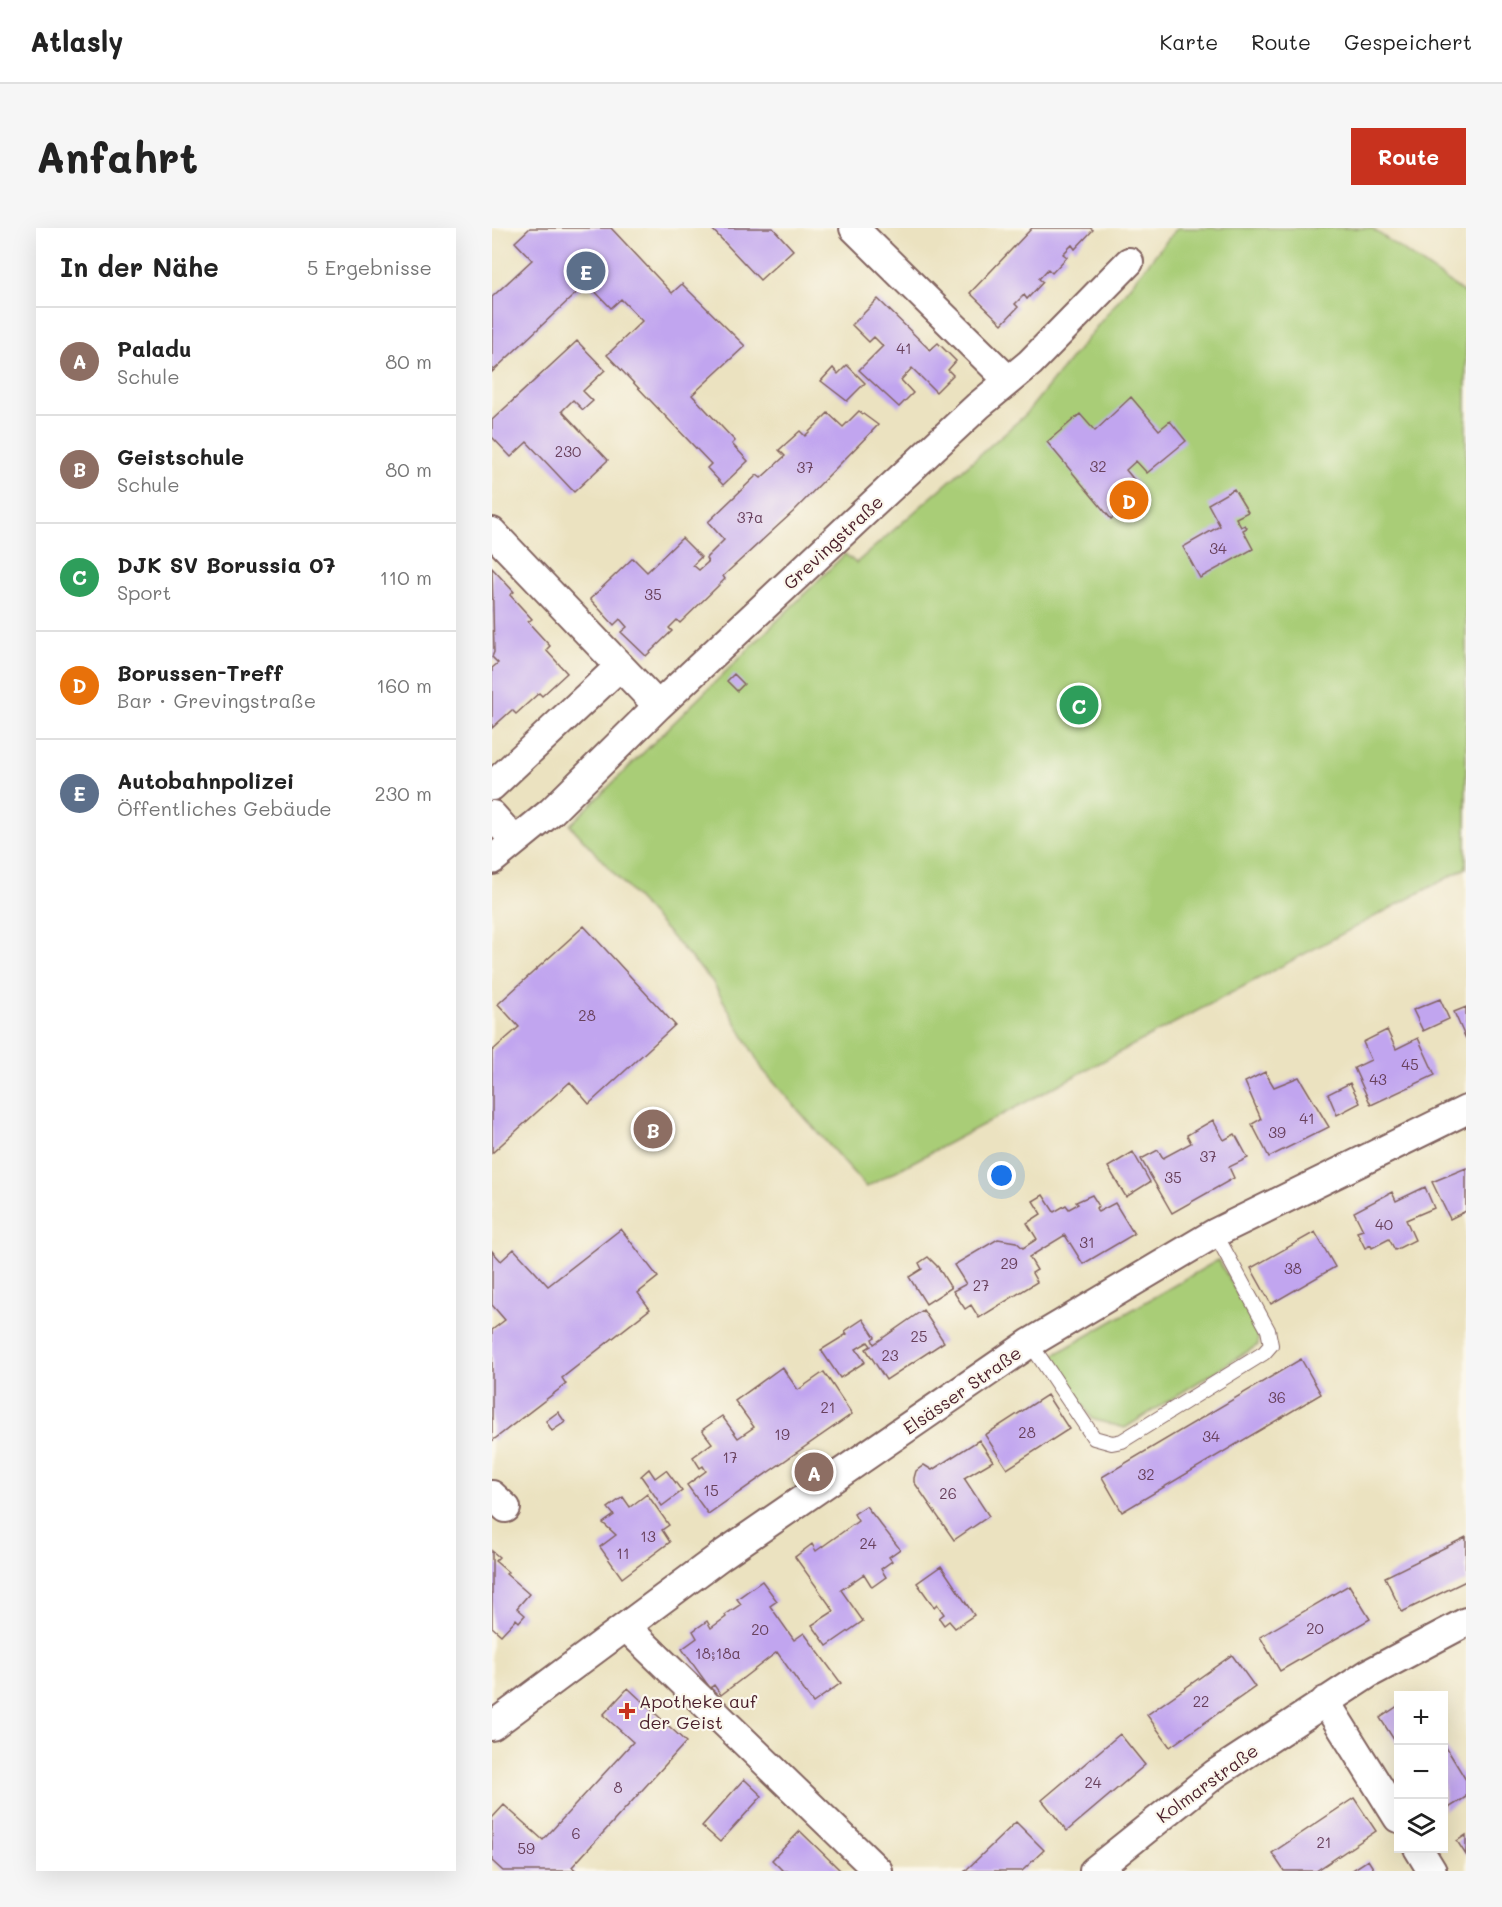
<!DOCTYPE html>
<html lang="de">
<meta charset="utf-8">
<style>
body{margin:0;font-family:Mali,sans-serif;background:#f6f6f6;color:#222}
.controls{position:absolute;right:18px;bottom:18px;display:grid;overflow:hidden;border-radius:0px;box-shadow:0 6px 24px #0002}
.controls button{width:54px;height:54px;display:grid;place-items:center;padding:0;border:0;border-bottom:2px solid #e0e0e0;background:#fff;color:#222;font:30px sans-serif}
.you{position:absolute;left:510px;top:948px;width:21px;height:21px;margin:-15px;border:4px solid #fff;border-radius:50%;background:#1a73e8;box-shadow:0 0 0 9px #1a73e833}
.badge{display:grid;place-items:center;width:39px;height:39px;border-radius:50%;background:#c8321e;color:#fff;font-size:20px;font-weight:700}
.pin{position:absolute;translate:-50% -50%;border:3px solid #fff;box-shadow:0 2px 6px #0006}
.list{margin:0;padding:0;list-style:none}
h2{display:flex;justify-content:space-between;align-items:center;height:78px;margin:0;padding:0 24px;font-size:26px}
h2 small{font-size:20px;font-weight:400;color:#767676}
.list li{display:grid;grid-template-columns:39px 1fr auto;gap:18px;align-items:center;box-sizing:border-box;height:108px;padding:0 24px;border-top:2px solid #e0e0e0}
.list b{display:block;font-size:22px;white-space:nowrap}
.list p{margin:0;font-size:20px;white-space:nowrap;color:#767676}
.list em{font-size:20px;font-style:normal;color:#767676}
.icon{flex:none;width:33px;height:33px;fill:none;stroke:currentColor;stroke-width:2;stroke-linecap:round;stroke-linejoin:round}
.map{position:relative;flex:none;width:974px;height:1643px;overflow:hidden;border-radius:0px}
header{display:flex;align-items:center;gap:36px;box-sizing:border-box;height:84px;padding:0 30px;background:#fff;border-bottom:2px solid #e0e0e0}
header strong{font-size:28px}
nav{display:flex;gap:33px;margin-inline-start:auto;font-size:21px}
.intro{display:flex;align-items:center;justify-content:space-between;box-sizing:border-box;height:144px;padding:0 36px}
h1{margin:0;font-size:42px}
.button{padding:15px 27px;border-radius:0px;background:#c8321e;color:#fff;font-size:21px;font-weight:700}
main{display:flex;gap:36px;padding:0 36px}
aside{flex:1;background:#fff;border-radius:0px;box-shadow:0 6px 24px #0002}
.map>svg:first-child{display:block}
</style>
<header>
<strong>Atlasly</strong>
<nav><a>Karte</a><a>Route</a><a>Gespeichert</a></nav>
</header>
<div class="intro"><h1>Anfahrt</h1><a class="button">Route</a></div>
<main>
<aside>
<h2>In der Nähe<small>5 Ergebnisse</small></h2>
<ul class="list">
<li><span class="badge" style="background:#8d6e63">A</span><div><b>Paladu</b><p>Schule</p></div><em>80 m</em></li>
<li><span class="badge" style="background:#8d6e63">B</span><div><b>Geistschule</b><p>Schule</p></div><em>80 m</em></li>
<li><span class="badge" style="background:#2e9e5b">C</span><div><b>DJK SV Borussia 07</b><p>Sport</p></div><em>110 m</em></li>
<li><span class="badge" style="background:#e8710a">D</span><div><b>Borussen-Treff</b><p>Bar · Grevingstraße</p></div><em>160 m</em></li>
<li><span class="badge" style="background:#5c6f8a">E</span><div><b>Autobahnpolizei</b><p>Öffentliches Gebäude</p></div><em>230 m</em></li>
</ul>
</aside>
<div class="map">
<svg width="974" height="1643" viewBox="0 0 974 1643">
<rect width="100%" height="100%" fill="#fbf7ec"/>
<filter id="ink" filterUnits="userSpaceOnUse"><feTurbulence type="fractalNoise" baseFrequency=".0167" numOctaves="2"/><feDisplacementMap in="SourceGraphic" scale="12" xChannelSelector="R" yChannelSelector="G"/><feConvolveMatrix kernelMatrix="1 2 1 2 8 2 1 2 1" color-interpolation-filters="sRGB"/></filter>
<filter id="wash" filterUnits="userSpaceOnUse"><feTurbulence type="fractalNoise" baseFrequency=".008" numOctaves="4" result="noise"/><feDisplacementMap in="SourceGraphic" scale="24" xChannelSelector="R" yChannelSelector="G"/><feGaussianBlur stdDeviation="1.35" result="paint"/><feColorMatrix in="noise" values="0 0 0 0 0 0 0 0 0 0 0 0 0 0 0 0 0 1.4 0 .05"/><feComposite in="paint" operator="in"/></filter>
<g filter="url(#wash)">
<rect width="100%" height="100%" fill="#ebe2c0"/>
<!-- green -->
<path fill="#a9cd77" stroke="#7a7651" stroke-width="1.5" d="M 685,0 L 879,0 L 974,66 L 974,640 L 374,959 L 271,842 L 220,753 L 78,597 L 353,326 L 364,335 L 532,188 Z
M 726,1032 L 765,1097 L 766,1117 L 633,1200 L 600,1191 L 560,1128 Z"/>
<g id="blocks">
<!-- building -->
<path fill="#c1a5ef" d="M 38,0 L 119,0 L 180,65 L 190,56 L 253,118 L 200,167 L 243,213 L 240,216 L 256,233 L 231,257 L 215,240 L 219,236 L 115,127 L 150,93 L 129,71 L 119,80 L 95,55 L 0,144 L 0,69 L 40,32 L 23,14 Z
M 219,0 L 281,0 L 301,22 L 268,52 Z
M 540,0 L 598,0 L 601,2 L 583,21 L 580,17 L 571,26 L 575,29 L 560,45 L 556,41 L 547,51 L 551,54 L 535,71 L 532,67 L 523,76 L 526,79 L 510,96 L 478,65 Z
M 386,71 L 438,122 L 446,115 L 464,133 L 456,142 L 461,147 L 444,164 L 420,140 L 409,152 L 421,165 L 407,179 L 367,142 L 391,118 L 382,109 L 377,114 L 360,97 Z
M 85,113 L 113,142 L 91,163 L 101,173 L 91,182 L 81,172 L 70,183 L 116,232 L 82,264 L 35,214 L 19,229 L 0,209 L 0,192 Z
M 355,137 L 373,155 L 355,173 L 329,153 L 341,140 L 346,146 Z
M 639,169 L 667,202 L 678,193 L 694,213 L 655,245 L 644,233 L 634,242 L 652,264 L 619,291 L 555,214 L 588,186 L 603,203 Z
M 367,183 L 386,197 L 301,284 L 231,348 L 233,351 L 224,360 L 188,395 L 185,392 L 177,400 L 180,403 L 154,428 L 129,404 L 135,399 L 128,391 L 122,397 L 98,371 L 141,330 L 155,344 L 190,310 L 209,329 L 201,337 L 207,342 L 216,334 L 214,330 L 232,312 L 216,294 L 265,247 L 269,250 L 293,228 L 287,222 L 308,203 L 313,208 L 336,185 L 351,199 Z
M 742,261 L 756,284 L 744,290 L 749,299 L 753,297 L 755,300 L 751,302 L 761,321 L 708,350 L 691,319 L 728,298 L 716,276 Z
M 0,340 L 22,364 L 18,367 L 40,391 L 36,394 L 58,418 L 54,422 L 75,445 L 50,468 L 47,465 L 24,486 L 20,482 L 0,500 L 0,440 L 6,435 L 0,429 L 2,424 Z
M 242,446 L 252,456 L 245,463 L 235,453 Z
M 92,698 L 183,797 L 97,876 L 78,854 L 0,925 L 0,823 L 27,799 L 6,776 Z
M 948,771 L 957,791 L 931,803 L 921,782 Z
M 974,779 L 974,811 L 962,784 Z
M 895,802 L 904,821 L 926,810 L 943,847 L 879,877 L 862,840 L 879,832 L 871,814 Z
M 773,844 L 782,859 L 807,849 L 837,899 L 777,929 L 760,896 L 769,891 L 753,854 Z
M 858,855 L 868,875 L 845,887 L 836,866 Z
M 721,892 L 732,912 L 743,906 L 756,930 L 737,939 L 742,950 L 680,985 L 649,931 L 666,922 L 671,930 L 699,915 L 695,907 Z
M 641,924 L 658,954 L 634,969 L 616,939 Z
M 974,940 L 974,983 L 958,991 L 940,954 Z
M 933,959 L 942,980 L 914,992 L 923,1012 L 903,1022 L 897,1011 L 880,1020 L 879,1017 L 873,1020 L 865,1004 L 871,1002 L 862,984 L 900,964 L 904,973 Z
M 551,967 L 562,984 L 574,977 L 577,981 L 586,976 L 584,974 L 600,967 L 607,978 L 604,980 L 606,984 L 623,975 L 642,1006 L 591,1036 L 573,1007 L 537,1029 L 545,1042 L 540,1045 L 545,1054 L 487,1090 L 479,1077 L 473,1081 L 461,1063 L 474,1056 L 462,1037 L 506,1011 L 524,1014 L 531,1020 L 545,1011 L 535,995 L 549,986 L 541,973 Z
M 129,1001 L 166,1049 L 146,1065 L 158,1081 L 70,1150 L 74,1156 L 0,1213 L 0,1102 L 13,1092 L 0,1077 L 0,1023 L 9,1033 L 22,1021 L 56,1058 Z
M 823,1004 L 843,1039 L 779,1076 L 759,1040 Z
M 436,1029 L 446,1039 L 459,1060 L 434,1076 L 417,1049 L 430,1041 L 427,1035 Z
M 431,1082 L 452,1114 L 394,1152 L 374,1121 L 379,1118 L 376,1114 L 364,1121 L 373,1134 L 348,1150 L 329,1122 L 355,1106 L 353,1103 L 371,1091 L 383,1109 L 380,1111 L 382,1116 Z
M 809,1131 L 829,1166 L 630,1284 L 610,1249 Z
M 290,1139 L 306,1162 L 332,1144 L 360,1186 L 216,1286 L 195,1257 L 214,1243 L 211,1238 L 208,1240 L 201,1229 L 220,1215 L 210,1202 L 230,1188 L 246,1210 L 262,1199 L 243,1173 Z
M 555,1167 L 577,1201 L 515,1241 L 493,1207 Z
M 66,1184 L 73,1194 L 60,1203 L 54,1193 Z
M 487,1212 L 501,1233 L 472,1250 L 497,1288 L 462,1312 L 422,1254 L 422,1250 L 424,1243 L 432,1237 L 440,1242 Z
M 157,1241 L 163,1250 L 174,1242 L 190,1263 L 170,1278 L 149,1248 Z
M 155,1266 L 177,1297 L 170,1302 L 178,1314 L 130,1350 L 108,1319 L 124,1307 L 111,1295 L 122,1287 L 116,1280 L 131,1269 L 138,1279 Z
M 374,1278 L 408,1321 L 397,1329 L 400,1333 L 389,1341 L 394,1349 L 380,1359 L 372,1346 L 349,1362 L 371,1393 L 335,1418 L 320,1397 L 342,1383 L 303,1329 L 320,1316 L 324,1323 L 366,1293 L 362,1286 Z
M 974,1309 L 974,1353 L 910,1384 L 893,1349 Z
M 0,1323 L 7,1329 L 3,1333 L 16,1344 L 14,1346 L 37,1366 L 25,1380 L 33,1387 L 27,1394 L 24,1391 L 9,1407 L 0,1399 Z
M 449,1338 L 482,1387 L 463,1400 L 457,1393 L 452,1397 L 447,1390 L 452,1386 L 445,1376 L 442,1379 L 425,1355 Z
M 270,1353 L 285,1373 L 278,1378 L 302,1412 L 312,1405 L 349,1455 L 321,1475 L 285,1424 L 229,1467 L 222,1457 L 218,1460 L 190,1421 L 205,1410 L 201,1403 L 215,1393 L 219,1400 L 234,1389 L 233,1387 L 249,1376 L 245,1371 Z
M 857,1357 L 878,1391 L 788,1443 L 768,1409 Z
M 740,1427 L 763,1459 L 678,1519 L 655,1487 Z
M 136,1460 L 194,1514 L 80,1639 L 85,1643 L 11,1643 L 0,1633 L 0,1590 L 12,1577 L 51,1612 L 141,1514 L 111,1487 Z
M 906,1478 L 906,1518 L 888,1490 Z
M 628,1506 L 653,1537 L 575,1603 L 550,1572 Z
M 952,1516 L 974,1552 L 974,1569 L 952,1583 Z
M 252,1551 L 270,1568 L 228,1614 L 210,1598 Z
M 862,1570 L 884,1603 L 824,1643 L 792,1643 L 780,1625 Z
M 524,1594 L 552,1622 L 530,1643 L 473,1643 Z
M 308,1603 L 349,1643 L 291,1643 L 280,1632 Z
M 974,1607 L 974,1627 L 965,1613 Z
M 876,1632 L 883,1643 L 859,1643 Z"/>
</g>
</g>
<g filter="url(#ink)">
<use href="#blocks" fill-opacity="0" stroke="#82635f" stroke-width="1.5"/>
<g fill="none" stroke-linecap="round" stroke-linejoin="round">
<defs>
<path id="service" d="M 538,1115 L 602,1210 L 620,1215 L 630,1213 L 772,1125 L 779,1117 L 776,1102 L 723,1005"/>
<path id="minor" d="M 362,0 L 516,152
M 0,304 L 166,478
M 0,558 L 128,438
M 0,587 L 23,613
M 0,632 L 59,584 L 166,478 L 363,293 L 486,178 L 538,135 L 637,34
M 0,1267 L 14,1280
M 134,1399 L 386,1643
M 833,1473 L 906,1590
M 0,1498 L 230,1327 L 538,1115 L 723,1005 L 974,882
M 926,1620 L 940,1643
M 602,1643 L 723,1546 L 876,1446 L 974,1394"/>
</defs>
<!-- service casing -->
<use href="#service" stroke="#82635f" stroke-width="16"/>
<!-- minor casing -->
<use href="#minor" stroke="#82635f" stroke-width="32"/>
<!-- service -->
<use href="#service" stroke="#fff" stroke-width="14"/>
<!-- minor -->
<use href="#minor" stroke="#fff" stroke-width="28"/>
</g>
</g>
<!-- markers -->
<path fill="#c8321e" stroke="#fbf7ec" stroke-width="2" d="M132 1474h6v6h6v6h-6v6h-6v-6h-6v-6h6z"/>
<g text-anchor="middle" dominant-baseline="central" stroke-width="4.5" stroke-linejoin="round" paint-order="stroke">
<!-- number labels -->
<g font-size="15" fill="#68405c">
<text x="412" y="120">41</text>
<text x="76" y="223">230</text>
<text x="606" y="238">32</text>
<text x="313" y="239">37</text>
<text x="258" y="289">37a</text>
<text x="726" y="320">34</text>
<text x="161" y="366">35</text>
<text x="95" y="787">28</text>
<text x="918" y="836">45</text>
<text x="886" y="851">43</text>
<text x="815" y="890">41</text>
<text x="785" y="904">39</text>
<text x="716" y="928">37</text>
<text x="681" y="949">35</text>
<text x="892" y="996">40</text>
<text x="595" y="1014">31</text>
<text x="517" y="1035">29</text>
<text x="801" y="1040">38</text>
<text x="489" y="1057">27</text>
<text x="427" y="1108">25</text>
<text x="398" y="1127">23</text>
<text x="785" y="1169">36</text>
<text x="336" y="1179">21</text>
<text x="535" y="1204">28</text>
<text x="290" y="1206">19</text>
<text x="719" y="1208">34</text>
<text x="238" y="1229">17</text>
<text x="654" y="1246">32</text>
<text x="219" y="1262">15</text>
<text x="456" y="1265">26</text>
<text x="156" y="1308">13</text>
<text x="376" y="1315">24</text>
<text x="131" y="1325">11</text>
<text x="823" y="1400">20</text>
<text x="268" y="1401">20</text>
<text x="226" y="1425">18;18a</text>
<text x="709" y="1473">22</text>
<text x="601" y="1554">24</text>
<text x="126" y="1559">8</text>
<text x="84" y="1605">6</text>
<text x="832" y="1614">21</text>
<text x="34" y="1620">59</text>
</g>
<!-- street labels -->
<g font-size="18" fill="#4a1f2b" stroke="#fbf7ec">
<text transform="translate(341 314) rotate(-43)">Grevingstraße</text>
<text transform="translate(470 1162) rotate(-35)">Elsässer Straße</text>
<text transform="translate(715 1555) rotate(-36)">Kolmarstraße</text>
</g>
<!-- poi labels -->
<g font-size="18" fill="#4a1f2b" stroke="#fbf7ec" text-anchor="start">
<text x="147" y="1473">Apotheke auf<tspan x="147" dy="21">der Geist</tspan></text>
</g>
</g>
</svg>
<div class="controls">
<button>+</button>
<button>−</button>
<button><svg class="icon" aria-label="layers" viewBox="0 0 24 24"><path d="M12 4l9 5-9 5-9-5zM3 14l9 5 9-5"/></svg></button>
</div>
<div class="you"></div>
<div class="pin badge" style="left:322px;top:1244px;background:#8d6e63">A</div>
<div class="pin badge" style="left:161px;top:901px;background:#8d6e63">B</div>
<div class="pin badge" style="left:587px;top:477px;background:#2e9e5b">C</div>
<div class="pin badge" style="left:637px;top:272px;background:#e8710a">D</div>
<div class="pin badge" style="left:94px;top:43px;background:#5c6f8a">E</div>
</div>
</main>
